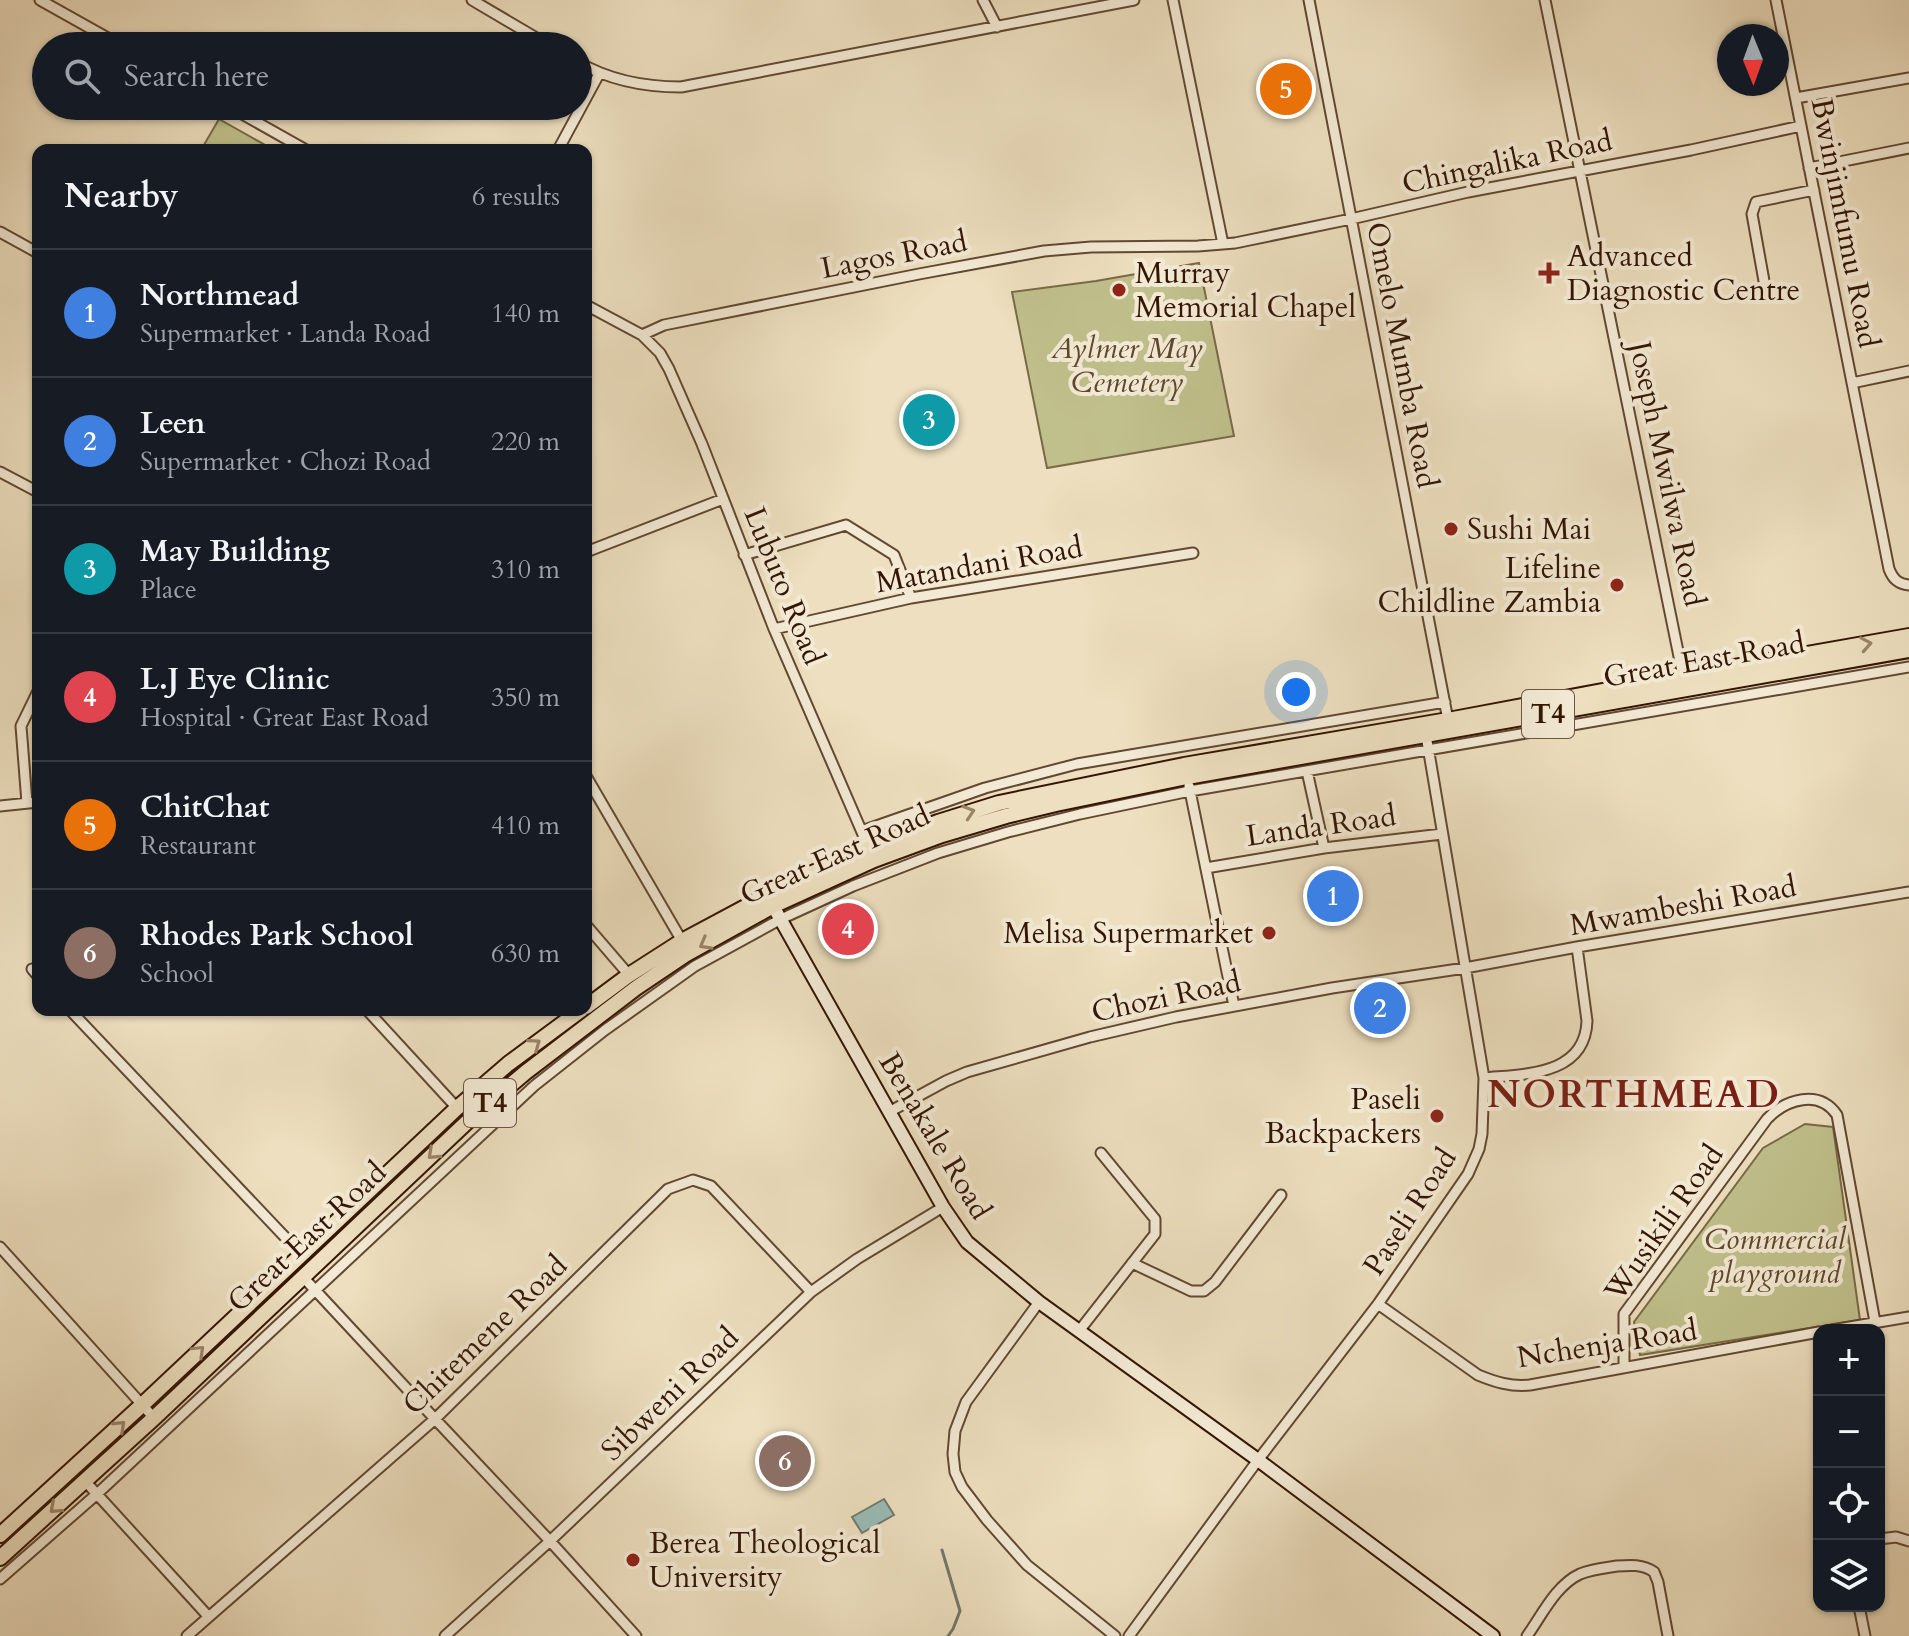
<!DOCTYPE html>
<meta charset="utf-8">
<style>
body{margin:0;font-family:Cardo,serif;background:#242831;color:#f1f3f6}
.controls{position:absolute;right:24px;bottom:24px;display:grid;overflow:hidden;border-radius:16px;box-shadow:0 2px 6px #0004}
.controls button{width:72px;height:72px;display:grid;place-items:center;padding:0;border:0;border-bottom:2px solid #363941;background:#171b24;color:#f1f3f6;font:40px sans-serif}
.compass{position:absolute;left:1717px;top:24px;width:72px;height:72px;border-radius:50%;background:#171b24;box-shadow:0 2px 6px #0004;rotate:179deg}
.you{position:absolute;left:1296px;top:692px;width:28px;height:28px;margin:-20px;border:6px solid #fff;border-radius:50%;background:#1a73e8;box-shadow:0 0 0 12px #1a73e833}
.badge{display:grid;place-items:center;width:52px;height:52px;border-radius:50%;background:#0b8043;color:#fff;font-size:26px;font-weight:700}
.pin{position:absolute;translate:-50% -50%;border:4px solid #fff;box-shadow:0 2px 8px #0006}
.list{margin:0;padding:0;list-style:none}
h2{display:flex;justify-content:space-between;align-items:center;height:104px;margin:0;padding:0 32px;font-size:34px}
h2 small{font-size:26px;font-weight:400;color:#9ea1a6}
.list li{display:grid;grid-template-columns:52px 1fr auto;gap:24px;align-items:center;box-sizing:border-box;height:128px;padding:0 32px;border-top:2px solid #363941}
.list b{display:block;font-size:30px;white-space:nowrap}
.list p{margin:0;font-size:26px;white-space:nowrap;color:#9ea1a6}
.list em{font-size:26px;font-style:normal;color:#9ea1a6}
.icon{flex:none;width:44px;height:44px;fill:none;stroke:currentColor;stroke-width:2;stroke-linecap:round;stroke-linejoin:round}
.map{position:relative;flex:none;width:1909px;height:1636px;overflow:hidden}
.search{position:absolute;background:#171b24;box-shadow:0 2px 6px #0004;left:32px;top:32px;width:560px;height:88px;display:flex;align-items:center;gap:20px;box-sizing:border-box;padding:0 28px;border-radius:44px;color:#9ea1a6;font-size:30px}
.panel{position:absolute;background:#171b24;box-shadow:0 2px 6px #0004;left:32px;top:144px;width:560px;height:872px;border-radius:16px}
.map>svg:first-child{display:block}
</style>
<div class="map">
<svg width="1909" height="1636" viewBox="0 0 1909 1636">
<rect width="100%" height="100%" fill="#eddfbf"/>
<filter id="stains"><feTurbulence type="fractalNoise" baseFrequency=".0025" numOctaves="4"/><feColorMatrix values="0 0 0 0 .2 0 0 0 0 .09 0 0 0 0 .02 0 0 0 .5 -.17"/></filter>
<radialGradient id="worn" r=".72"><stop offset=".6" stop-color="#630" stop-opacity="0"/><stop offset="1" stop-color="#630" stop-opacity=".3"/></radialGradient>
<!-- green -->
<path fill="#c0c08c" stroke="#7a6a47" stroke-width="2" d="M 219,119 L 274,150 L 201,150 Z
M 1199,263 L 1234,436 L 1047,468 L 1012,292 L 1096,281 Z
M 1805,1124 L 1833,1127 L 1860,1320 L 1640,1355 L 1634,1322 L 1763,1148 Z"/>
<!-- water -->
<path fill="#9abcb6" stroke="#71796e" stroke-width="2" d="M 884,1499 L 894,1515 L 862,1533 L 852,1517 Z"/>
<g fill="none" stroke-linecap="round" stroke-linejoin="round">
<!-- stream -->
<path stroke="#71796e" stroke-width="3" d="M 942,1550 L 960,1611 L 953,1629 L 948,1636"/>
<defs>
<path id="street" d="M 40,0 L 122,46
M 472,0 L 550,46
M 983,0 L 997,27
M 1173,0 L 1223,244
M 1309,0 L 1448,720
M 1545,0 L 1683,676
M 1776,0 L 1889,569 C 1893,579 1898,584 1909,585
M 578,62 C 609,80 645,87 681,87 L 1134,0
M 1796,98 L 1909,78
M 228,106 L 306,150
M 558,150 L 599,74
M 1809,168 L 1909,148
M 0,232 L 38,253
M 1764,281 L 1752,214 L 1756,202 L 1814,190
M 586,305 L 642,335 L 664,325 L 919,274 L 1044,251 L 1091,247 L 1198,246 L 1235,243 L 1351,219 L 1468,192 L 1691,150 L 1801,126
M 642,335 L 660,353 L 669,369 L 702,444 L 774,629 L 871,853
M 1852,383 L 1909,371
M 0,472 L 38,492
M 586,552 L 723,499
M 744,555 L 846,525 L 894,555 L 911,598
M 774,629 L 911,598 L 1193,553
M 1307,771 L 1324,848
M 586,776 L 682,941
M 1189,786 L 1234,1006
M 27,803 L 21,726 L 38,691
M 0,806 L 38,802
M 862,831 L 985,788 L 1077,764 L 1445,702
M 1206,868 L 1324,848 L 1442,834
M 586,925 L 629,975
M 32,969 L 38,976
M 70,1010 L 301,1254
M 367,1010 L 457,1108
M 1484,1078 C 1524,1074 1585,1076 1587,1021 L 1577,947
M 889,1112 L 946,1081 L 967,1072 L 1090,1037 L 1176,1017 L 1332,988 L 1465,968 L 1577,947 L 1909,892
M 0,1247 L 154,1418
M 1132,1263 L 1191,1291 L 1204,1291 L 1215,1282 L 1281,1195
M 303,1277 L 435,1419 L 550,1541 L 636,1636
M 1039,1302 L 966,1402 L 955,1431 L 953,1454 L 955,1472 L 962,1487 L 987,1520 L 1027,1565 L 1115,1636
M 1378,1304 L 1478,1375 C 1495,1382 1511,1387 1530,1385 L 1819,1332
M 1832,1330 L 1909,1317
M 1079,1331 L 1155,1234 L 1155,1219 L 1101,1153
M 1624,1367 L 1624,1314 L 1767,1119 C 1786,1099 1819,1089 1837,1115 L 1875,1322
M 85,1481 L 208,1616
M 1879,1539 L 1896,1537 L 1909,1541
M 0,1579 L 97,1494 L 534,1086 L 605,1030 L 695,966 L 781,919 L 853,886 L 938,853 L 1008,832 L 1080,814 L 1190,791 L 1909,667
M 1859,1606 L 1865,1636
M 187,1636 L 435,1419 L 668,1189 L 693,1180 L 711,1186 L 811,1292
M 445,1636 L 550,1541 L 811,1292 L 857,1259 L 943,1207
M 1129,1636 L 1258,1460 L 1378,1304 L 1468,1174 L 1479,1149 L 1482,1134 L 1484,1078 L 1426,735
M 1527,1636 C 1542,1615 1556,1585 1580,1574 C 1592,1569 1605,1568 1617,1566 C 1630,1565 1643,1564 1654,1572 L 1658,1582 L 1668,1636"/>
<path id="secondary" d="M 773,906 L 943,1207 L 967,1242 L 1039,1302 L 1258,1460 L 1493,1636"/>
<path id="primary" d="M 586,1007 L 629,975 L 682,941 L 794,881 L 870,848 L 938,822 L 999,803 L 1184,765 L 1448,720 L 1683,676 L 1909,636
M 0,1535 L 142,1405 L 457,1108 L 508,1064 L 581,1010
M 0,1558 L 154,1418 L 466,1123 L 526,1072 L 636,988 L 685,955 L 773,906 L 874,860 L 942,835 L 1006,816 L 1056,804 L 1187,777 L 1909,650"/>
</defs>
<!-- street casing -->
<use href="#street" stroke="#624831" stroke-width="13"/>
<!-- secondary casing -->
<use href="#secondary" stroke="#341502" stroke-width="16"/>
<!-- primary casing -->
<use href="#primary" stroke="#341502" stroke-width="18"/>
<!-- street -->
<use href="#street" stroke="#f3ead5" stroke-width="9"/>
<!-- secondary -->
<use href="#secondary" stroke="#f3ead5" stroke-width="12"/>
<!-- primary -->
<use href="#primary" stroke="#eddfbf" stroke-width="14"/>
</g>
<!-- one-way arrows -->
<defs><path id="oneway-chevron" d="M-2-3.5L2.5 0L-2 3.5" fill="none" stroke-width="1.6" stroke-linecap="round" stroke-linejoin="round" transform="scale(2)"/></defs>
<g stroke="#9a846a">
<use href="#oneway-chevron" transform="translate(1866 644) rotate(-10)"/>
<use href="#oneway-chevron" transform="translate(969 812) rotate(-18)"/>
<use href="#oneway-chevron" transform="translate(705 944) rotate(151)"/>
<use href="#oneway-chevron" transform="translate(535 1044) rotate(-36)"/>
<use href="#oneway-chevron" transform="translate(433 1154) rotate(137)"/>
<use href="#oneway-chevron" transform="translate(199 1351) rotate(-44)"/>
<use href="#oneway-chevron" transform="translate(120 1426) rotate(-43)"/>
<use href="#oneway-chevron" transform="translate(55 1508) rotate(138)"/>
</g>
<!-- markers -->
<g fill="#8f2418" stroke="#f3ead5" stroke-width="3">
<path d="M1545 261h8v8h8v8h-8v8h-8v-8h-8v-8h8z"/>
<circle cx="1119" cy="290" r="8"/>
<circle cx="1451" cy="529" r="8"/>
<circle cx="1617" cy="585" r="8"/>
<circle cx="1269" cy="933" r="8"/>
<circle cx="1437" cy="1116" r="8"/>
<circle cx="633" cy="1560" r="8"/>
</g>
<g text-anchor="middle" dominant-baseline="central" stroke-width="8" stroke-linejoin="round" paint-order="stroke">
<!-- shield labels -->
<g fill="#f3ead5" stroke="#6d5541" stroke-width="2">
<rect x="1522" y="690" width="52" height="48" rx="6"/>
<rect x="464" y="1079" width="52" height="48" rx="6"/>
</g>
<g font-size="28" font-weight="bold" fill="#341502">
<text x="1548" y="714">T4</text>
<text x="490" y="1103">T4</text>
</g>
<!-- street labels -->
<g font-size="30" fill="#341502" stroke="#f3ead5">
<text transform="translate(1507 162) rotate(-12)">Chingalika Road</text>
<text transform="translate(1845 223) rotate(79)">Bwinjimfumu Road</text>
<text transform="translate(894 255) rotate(-11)">Lagos Road</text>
<text transform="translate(1402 355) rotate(79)">Omelo Mumba Road</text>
<text transform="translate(1667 474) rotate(78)">Joseph Mwilwa Road</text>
<text transform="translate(979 565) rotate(-10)">Matandani Road</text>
<text transform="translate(784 586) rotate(68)">Lubuto Road</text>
<text transform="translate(1704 660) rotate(-10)">Great East Road</text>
<text transform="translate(1321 826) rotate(-8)">Landa Road</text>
<text transform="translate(835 855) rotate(-24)">Great East Road</text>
<text transform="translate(1683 906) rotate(-10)">Mwambeshi Road</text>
<text transform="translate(1166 997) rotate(-12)">Chozi Road</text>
<text transform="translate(935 1136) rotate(59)">Benakale Road</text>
<text transform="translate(1410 1212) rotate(-57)">Paseli Road</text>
<text transform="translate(1664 1223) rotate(-55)">Wusikili Road</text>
<text transform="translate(307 1237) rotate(-43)">Great East Road</text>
<text transform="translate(485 1335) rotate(-44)">Chitemene Road</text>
<text transform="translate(1607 1344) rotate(-9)">Nchenja Road</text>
<text transform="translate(670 1394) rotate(-44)">Sibweni Road</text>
</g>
<!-- poi labels -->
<g font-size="30" fill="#341502" stroke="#f3ead5" text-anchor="start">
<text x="1567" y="256">Advanced<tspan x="1567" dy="34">Diagnostic Centre</tspan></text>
<text x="1135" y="273">Murray<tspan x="1135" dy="34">Memorial Chapel</tspan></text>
<text x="1467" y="529">Sushi Mai</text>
<text x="1601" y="568" text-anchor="end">Lifeline<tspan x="1601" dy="34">Childline Zambia</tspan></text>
<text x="1253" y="933" text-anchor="end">Melisa Supermarket</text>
<text x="1421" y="1099" text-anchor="end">Paseli<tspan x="1421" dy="34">Backpackers</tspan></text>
<text x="649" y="1543">Berea Theological<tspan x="649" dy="34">University</tspan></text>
</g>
<!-- park labels -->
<g font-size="30" font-style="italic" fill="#5e482b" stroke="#f3ead5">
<text x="1127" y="348">Aylmer May<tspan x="1127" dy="34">Cemetery</tspan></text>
<text x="1775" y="1239">Commercial<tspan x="1775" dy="34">playground</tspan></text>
</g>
<!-- district labels -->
<g font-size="38" font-weight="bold" letter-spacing="2" fill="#7a1f14" stroke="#f3ead5">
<text x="1634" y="1095">NORTHMEAD</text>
</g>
</g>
<rect width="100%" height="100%" filter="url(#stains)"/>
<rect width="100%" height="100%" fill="url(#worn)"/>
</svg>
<div class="controls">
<button>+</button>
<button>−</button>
<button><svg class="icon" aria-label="locate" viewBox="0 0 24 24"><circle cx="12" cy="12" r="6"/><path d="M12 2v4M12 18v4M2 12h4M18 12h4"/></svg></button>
<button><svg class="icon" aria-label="layers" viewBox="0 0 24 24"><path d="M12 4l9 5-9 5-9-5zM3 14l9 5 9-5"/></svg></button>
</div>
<svg class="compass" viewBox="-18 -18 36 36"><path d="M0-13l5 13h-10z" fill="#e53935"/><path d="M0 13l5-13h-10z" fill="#9ea1a6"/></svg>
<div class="you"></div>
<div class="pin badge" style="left:1333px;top:896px;background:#3f7fe0">1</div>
<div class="pin badge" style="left:1380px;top:1008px;background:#3f7fe0">2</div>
<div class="pin badge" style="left:929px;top:420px;background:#0f9aa8">3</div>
<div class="pin badge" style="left:848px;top:929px;background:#e0444e">4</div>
<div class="pin badge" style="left:1286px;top:89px;background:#e8710a">5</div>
<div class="pin badge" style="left:785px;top:1461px;background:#8d6e63">6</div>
<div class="search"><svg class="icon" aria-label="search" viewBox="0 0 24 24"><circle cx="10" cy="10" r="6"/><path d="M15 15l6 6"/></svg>Search here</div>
<section class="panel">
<h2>Nearby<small>6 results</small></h2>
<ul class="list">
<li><span class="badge" style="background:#3f7fe0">1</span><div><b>Northmead</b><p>Supermarket · Landa Road</p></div><em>140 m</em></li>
<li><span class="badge" style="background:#3f7fe0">2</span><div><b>Leen</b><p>Supermarket · Chozi Road</p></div><em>220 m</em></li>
<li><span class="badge" style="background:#0f9aa8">3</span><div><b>May Building</b><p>Place</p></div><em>310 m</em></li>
<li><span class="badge" style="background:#e0444e">4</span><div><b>L.J Eye Clinic</b><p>Hospital · Great East Road</p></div><em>350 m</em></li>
<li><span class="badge" style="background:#e8710a">5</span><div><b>ChitChat</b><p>Restaurant</p></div><em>410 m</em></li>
<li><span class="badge" style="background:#8d6e63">6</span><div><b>Rhodes Park School</b><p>School</p></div><em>630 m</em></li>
</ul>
</section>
</div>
